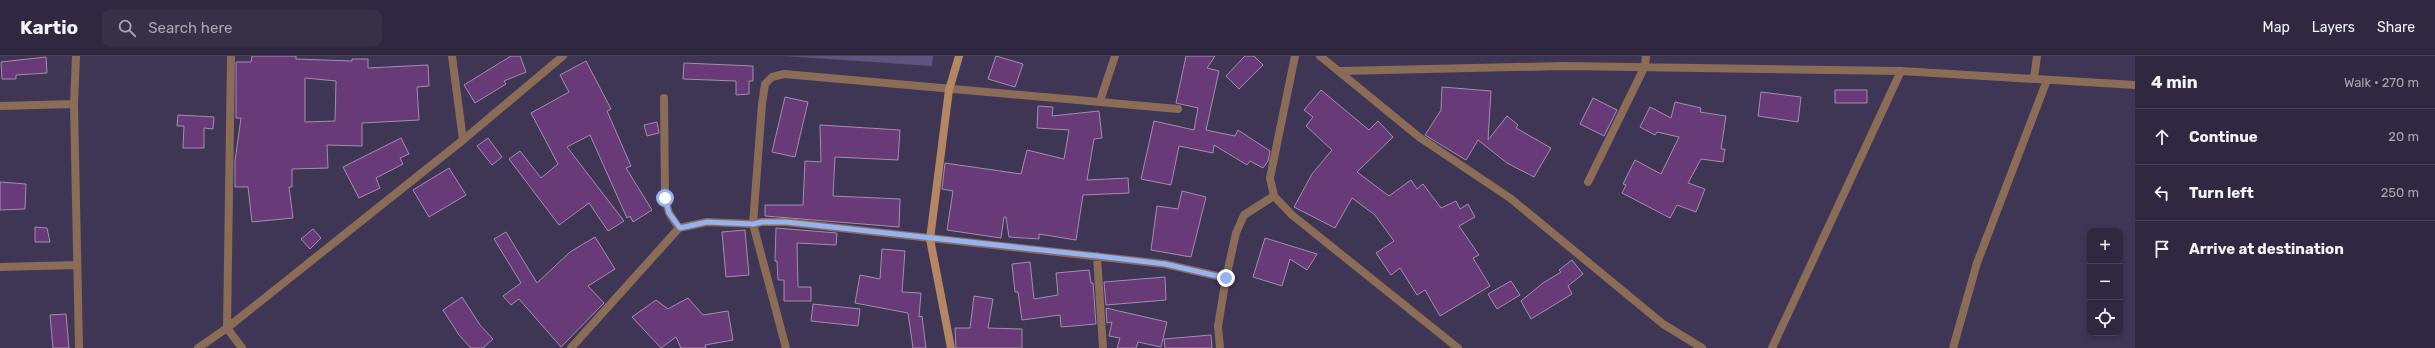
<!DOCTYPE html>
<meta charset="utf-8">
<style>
body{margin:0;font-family:Rubik,sans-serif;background:#373047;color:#f1f3f6}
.controls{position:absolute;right:12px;bottom:12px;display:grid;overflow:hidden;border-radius:8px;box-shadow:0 2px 6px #0003}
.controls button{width:36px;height:36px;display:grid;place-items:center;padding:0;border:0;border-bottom:1px solid #4a4459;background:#2f2840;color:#f1f3f6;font:20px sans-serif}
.stop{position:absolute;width:12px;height:12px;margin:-9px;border:3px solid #95b2f1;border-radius:50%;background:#fff}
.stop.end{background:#95b2f1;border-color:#fff;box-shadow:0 1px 4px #0008}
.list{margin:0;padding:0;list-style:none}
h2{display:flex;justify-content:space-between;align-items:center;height:52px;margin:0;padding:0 16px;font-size:17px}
h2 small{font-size:13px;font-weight:400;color:#a7a6b1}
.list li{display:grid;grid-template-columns:26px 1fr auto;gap:12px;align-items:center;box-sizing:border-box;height:56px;padding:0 16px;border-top:1px solid #4a4459}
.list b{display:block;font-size:15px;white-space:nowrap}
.list em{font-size:13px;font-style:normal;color:#a7a6b1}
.icon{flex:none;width:22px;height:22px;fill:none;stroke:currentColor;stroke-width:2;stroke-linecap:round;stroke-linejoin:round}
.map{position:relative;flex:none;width:2135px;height:292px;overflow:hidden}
header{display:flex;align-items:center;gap:24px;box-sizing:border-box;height:56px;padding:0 20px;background:#2f2840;border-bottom:1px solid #4a4459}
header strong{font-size:19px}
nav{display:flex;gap:22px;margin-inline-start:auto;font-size:14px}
.search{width:280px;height:36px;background:#373047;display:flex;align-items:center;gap:10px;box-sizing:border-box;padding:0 14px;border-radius:8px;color:#a7a6b1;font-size:15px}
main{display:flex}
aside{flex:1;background:#2f2840}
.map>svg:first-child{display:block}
</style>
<header>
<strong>Kartio</strong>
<div class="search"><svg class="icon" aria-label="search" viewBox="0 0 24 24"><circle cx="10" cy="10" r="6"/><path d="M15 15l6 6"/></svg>Search here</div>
<nav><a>Map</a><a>Layers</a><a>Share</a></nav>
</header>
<main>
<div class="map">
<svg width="2135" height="292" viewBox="0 0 2135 292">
<rect width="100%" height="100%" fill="#3f3555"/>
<!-- green -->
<path fill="#60547e" d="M 784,0 L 933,0 L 932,10 Z"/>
<!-- building -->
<path fill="#683a78" stroke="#a58dad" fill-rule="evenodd" d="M 252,0 L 296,0 L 296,3 L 352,5 L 352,3 L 368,3 L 368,12 L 428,9 L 429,30 L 417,31 L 419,64 L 362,67 L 362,90 L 327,89 L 328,112 L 292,113 L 292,131 L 289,131 L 293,162 L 252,166 L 248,131 L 235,131 L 235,105 L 241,62 L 236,62 L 236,6 L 251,6 ZM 305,22 L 336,25 L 335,65 L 305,66 Z
M 511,0 L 520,0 L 526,16 L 504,25 L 506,28 L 475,47 L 464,29 Z
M 996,0 L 1023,8 L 1015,31 L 988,23 Z
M 1186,0 L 1215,0 L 1207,12 L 1219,15 L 1206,74 L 1235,80 L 1238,74 L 1270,95 L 1268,105 L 1263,112 L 1250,105 L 1247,109 L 1214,89 L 1213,97 L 1179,90 L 1171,129 L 1141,123 L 1154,65 L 1194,74 L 1198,52 L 1176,47 Z
M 1245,0 L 1254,0 L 1263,9 L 1239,33 L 1226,20 Z
M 46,1 L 47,17 L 16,19 L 16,23 L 2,23 L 1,6 Z
M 586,5 L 611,53 L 607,55 L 631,110 L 626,112 L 652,154 L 633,166 L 630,160 L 627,162 L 590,79 L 567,91 L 624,165 L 608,175 L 589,147 L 559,169 L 509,103 L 520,95 L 541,122 L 558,108 L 531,57 L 569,36 L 560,19 Z
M 684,7 L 753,10 L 753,25 L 749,25 L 749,38 L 736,39 L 736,25 L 683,23 Z
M 1442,31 L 1491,35 L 1488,84 L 1507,60 L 1518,69 L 1516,72 L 1551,92 L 1534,121 L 1507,107 L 1478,84 L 1466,104 L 1425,79 L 1441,54 Z
M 1321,34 L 1369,74 L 1378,65 L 1393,81 L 1357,116 L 1389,140 L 1411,124 L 1417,133 L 1423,128 L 1441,152 L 1456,145 L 1460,153 L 1468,148 L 1475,161 L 1459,170 L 1479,199 L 1473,202 L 1490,230 L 1440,260 L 1425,234 L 1417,239 L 1400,212 L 1391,219 L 1376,197 L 1394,185 L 1375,159 L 1352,142 L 1335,172 L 1294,151 L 1312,118 L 1332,94 L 1306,70 L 1313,61 L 1304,54 Z
M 1835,34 L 1867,34 L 1867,47 L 1835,47 Z
M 1761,36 L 1801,41 L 1798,66 L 1758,60 Z
M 785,41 L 808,46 L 795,101 L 772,96 Z
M 1593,42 L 1617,54 L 1604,80 L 1580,68 Z
M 1675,46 L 1701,52 L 1700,56 L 1726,60 L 1721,93 L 1725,93 L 1723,106 L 1701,103 L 1688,127 L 1705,133 L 1696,156 L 1677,149 L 1670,162 L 1622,137 L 1626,129 L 1623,128 L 1635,104 L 1661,118 L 1679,81 L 1657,76 L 1655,79 L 1640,71 L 1650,51 L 1671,62 Z
M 1038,50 L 1053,51 L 1052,60 L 1099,55 L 1102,82 L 1094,83 L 1087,124 L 1128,122 L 1129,137 L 1083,139 L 1076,184 L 1039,178 L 1039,183 L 1009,181 L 1006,161 L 1004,161 L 1001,182 L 947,174 L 953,135 L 942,133 L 945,107 L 1021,118 L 1027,94 L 1064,103 L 1069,74 L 1037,72 Z
M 178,59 L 214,61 L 213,73 L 204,72 L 204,92 L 183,92 L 184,70 L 177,70 Z
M 657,66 L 659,77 L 647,80 L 644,69 Z
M 820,69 L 900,74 L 898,104 L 835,101 L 833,140 L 900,143 L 899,171 L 765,160 L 765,149 L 803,149 L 805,105 L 821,106 Z
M 401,82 L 409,98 L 400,102 L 403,108 L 376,122 L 380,132 L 359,142 L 343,111 Z
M 488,82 L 502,101 L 492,109 L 477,90 Z
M 449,112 L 466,139 L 429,161 L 413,134 Z
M 0,126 L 26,128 L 25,153 L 0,154 Z
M 1182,135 L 1206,141 L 1191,201 L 1151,194 L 1157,150 L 1178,153 Z
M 35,171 L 47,172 L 50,186 L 35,186 Z
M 776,172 L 837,177 L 836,189 L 797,187 L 798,231 L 811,231 L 811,245 L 784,245 L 784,224 L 778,224 L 777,205 L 775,205 Z
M 313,173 L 321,182 L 310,193 L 301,183 Z
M 745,174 L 749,219 L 726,221 L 722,176 Z
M 506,176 L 537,227 L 570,196 L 595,181 L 615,213 L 588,230 L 604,247 L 561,291 L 519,243 L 511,249 L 503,240 L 521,227 L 494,183 Z
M 1265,182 L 1317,198 L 1307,214 L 1290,203 L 1282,230 L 1253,221 Z
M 882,193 L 905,195 L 902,236 L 921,237 L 919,261 L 922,260 L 926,292 L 913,292 L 908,257 L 855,247 L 860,219 L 880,223 Z
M 1572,204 L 1583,218 L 1568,230 L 1572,238 L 1531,263 L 1521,245 L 1543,227 L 1561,216 L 1559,214 Z
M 1030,206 L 1034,243 L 1058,239 L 1056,217 L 1089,214 L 1091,227 L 1093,227 L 1096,268 L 1061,271 L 1060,259 L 1022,264 L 1018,236 L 1015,236 L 1012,208 Z
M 1165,221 L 1166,244 L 1106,249 L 1104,226 Z
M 1511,225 L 1520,239 L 1497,253 L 1488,238 Z
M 974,240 L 993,243 L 988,272 L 1022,273 L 1022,292 L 956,292 L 955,272 L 970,272 Z
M 462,241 L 480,269 L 493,283 L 483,292 L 471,292 L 459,279 L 443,254 Z
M 688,242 L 703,259 L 728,255 L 733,284 L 705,289 L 706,292 L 681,292 L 676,281 L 661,292 L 632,261 L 656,244 L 668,253 Z
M 813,248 L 860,253 L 858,270 L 811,265 Z
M 1106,252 L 1167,266 L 1161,291 L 1138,286 L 1136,292 L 1117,292 L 1120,282 L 1109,280 L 1112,266 L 1107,267 Z
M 66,258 L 69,292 L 53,292 L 50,259 Z
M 1211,279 L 1212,292 L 1165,292 L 1164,283 Z"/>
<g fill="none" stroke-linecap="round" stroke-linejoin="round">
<!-- street -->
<path stroke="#8a6c57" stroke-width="8" d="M 76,0 L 74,48 L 79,292
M 231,0 L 227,272 L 242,292
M 452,0 L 463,84
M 1295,0 L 1270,122 L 1274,140 L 1292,159 L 1458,292
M 1320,0 L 1419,81 L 1510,142 L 1663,268 L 1702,292
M 1341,15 L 1564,10 L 1901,15 L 2135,29
M 2034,22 L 2037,0
M 664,42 L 665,142 L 669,157 L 679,172 L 707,166 L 753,168 L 762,48 L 765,28 L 772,21 L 784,18 L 1178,53
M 1100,45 L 1115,0
M 0,50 L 74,48
M 1588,126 L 1645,10 L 1646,0
M 1097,200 L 1103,292
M 0,211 L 77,209
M 198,292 L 227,272 L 463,84 L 563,0
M 571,292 L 679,172
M 786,292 L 753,168 L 762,166 L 786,166 L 1165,208 L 1226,222 L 1236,177 L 1244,159 L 1274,140
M 1220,292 L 1218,270 L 1226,222
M 1772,292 L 1901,15
M 1953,292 L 1977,207 L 2047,24"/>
<!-- secondary -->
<path stroke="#b58664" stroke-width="8" d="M 951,292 L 930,183 L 949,34 L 959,0"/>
</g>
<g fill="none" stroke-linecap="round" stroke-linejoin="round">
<!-- route -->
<path stroke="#95b2f1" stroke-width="5" d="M 665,142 L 669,157 L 680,172 L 707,166 L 753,168 L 762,166 L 786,166 L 1097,200 L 1165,208 L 1226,222"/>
</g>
</svg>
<div class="controls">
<button>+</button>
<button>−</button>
<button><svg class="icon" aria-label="locate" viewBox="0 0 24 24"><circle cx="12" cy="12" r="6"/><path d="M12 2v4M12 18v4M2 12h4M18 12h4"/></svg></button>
</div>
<div class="stop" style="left:665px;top:142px"></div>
<div class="stop end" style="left:1226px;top:222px"></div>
</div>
<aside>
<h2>4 min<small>Walk · 270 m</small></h2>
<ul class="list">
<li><svg class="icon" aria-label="ahead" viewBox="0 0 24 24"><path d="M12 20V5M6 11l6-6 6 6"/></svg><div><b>Continue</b></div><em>20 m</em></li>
<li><svg class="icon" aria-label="left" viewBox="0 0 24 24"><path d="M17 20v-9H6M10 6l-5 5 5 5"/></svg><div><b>Turn left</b></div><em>250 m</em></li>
<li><svg class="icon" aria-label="arrive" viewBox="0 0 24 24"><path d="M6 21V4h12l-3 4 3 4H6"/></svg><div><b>Arrive at destination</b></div></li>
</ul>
</aside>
</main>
